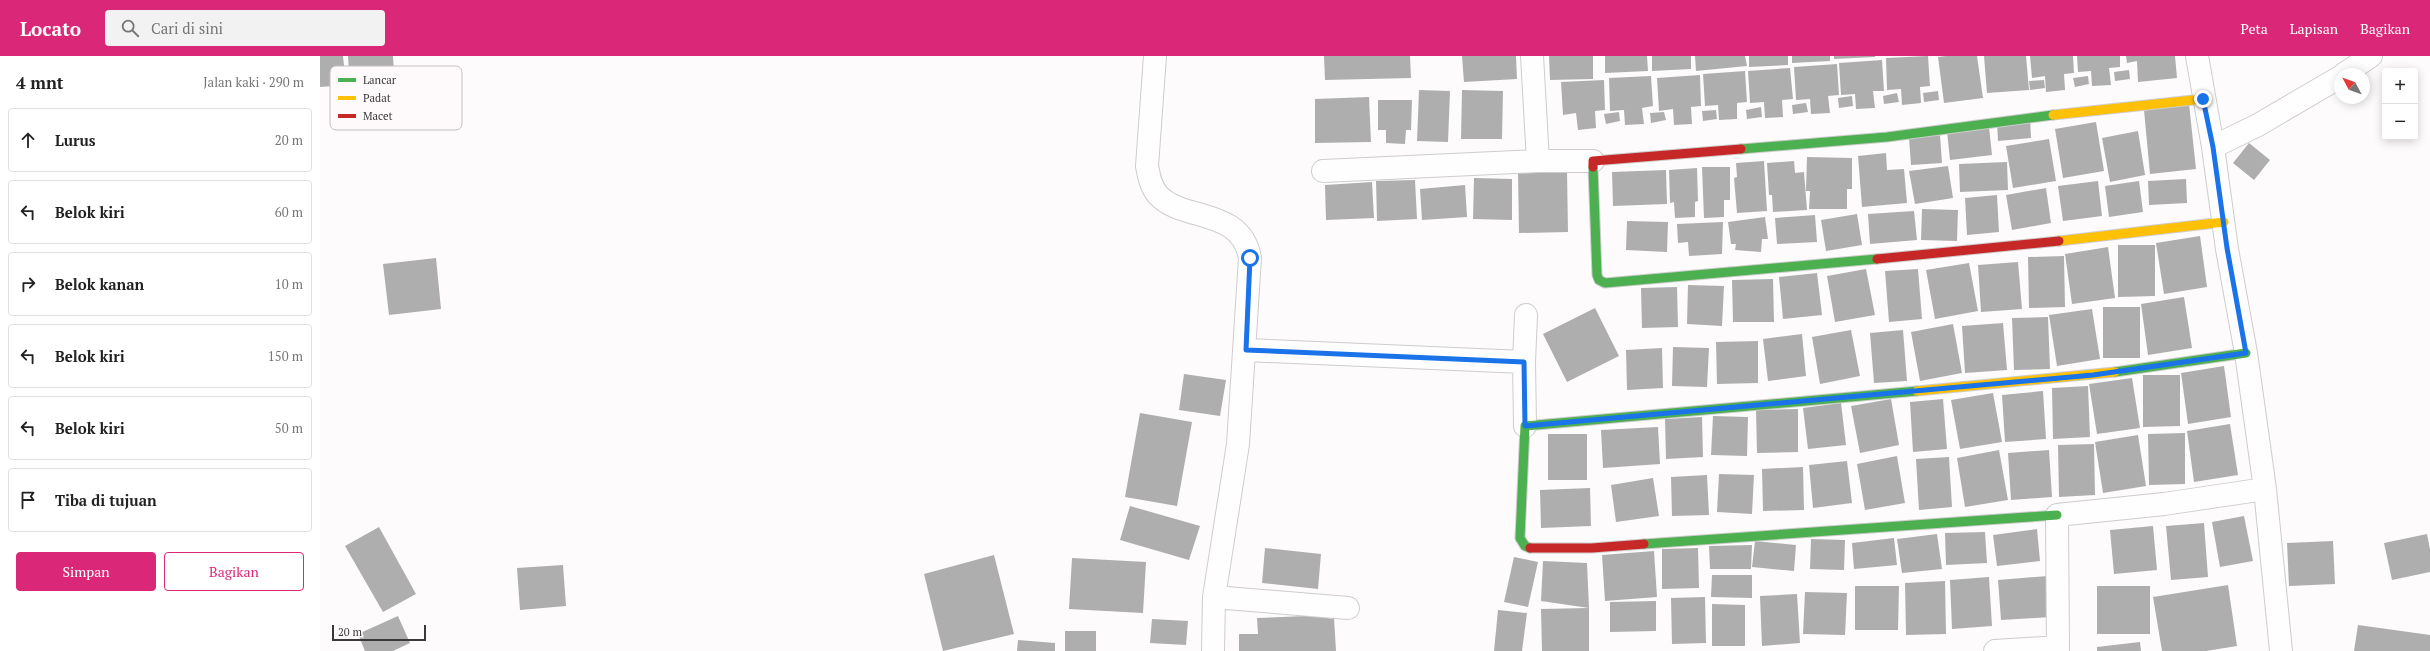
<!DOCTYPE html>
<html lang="id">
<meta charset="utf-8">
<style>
body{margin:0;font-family:"PT Serif",serif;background:#f2f2f2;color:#222}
.controls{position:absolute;right:12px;top:12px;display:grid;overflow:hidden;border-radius:4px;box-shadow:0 2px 10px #0003}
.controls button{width:36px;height:36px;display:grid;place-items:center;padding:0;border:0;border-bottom:1px solid #e0e0e0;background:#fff;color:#222;font:20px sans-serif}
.compass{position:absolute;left:2014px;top:12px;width:36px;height:36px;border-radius:50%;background:#fff;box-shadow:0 2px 10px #0003;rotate:311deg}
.scale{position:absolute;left:12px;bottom:10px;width:94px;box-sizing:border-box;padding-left:4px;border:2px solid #3a3839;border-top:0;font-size:11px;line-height:14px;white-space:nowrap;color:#3a3839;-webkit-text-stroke:3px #fefafc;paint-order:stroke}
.stop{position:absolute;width:12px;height:12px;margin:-9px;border:3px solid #1a73e8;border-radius:50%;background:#fff}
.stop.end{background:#1a73e8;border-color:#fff;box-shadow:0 1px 4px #0008}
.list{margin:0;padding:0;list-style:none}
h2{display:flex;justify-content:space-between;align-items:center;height:52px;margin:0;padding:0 16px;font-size:17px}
h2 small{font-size:13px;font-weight:400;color:#767676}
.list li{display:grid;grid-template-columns:26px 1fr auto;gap:12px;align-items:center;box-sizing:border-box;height:64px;margin:0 8px 8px;padding:0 8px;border:1px solid #e0e0e0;border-radius:4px}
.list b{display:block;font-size:15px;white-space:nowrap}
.list em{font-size:13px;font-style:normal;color:#767676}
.actions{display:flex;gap:8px;padding:12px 16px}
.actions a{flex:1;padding:9px 0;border:1px solid #db2777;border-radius:4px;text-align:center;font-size:14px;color:#db2777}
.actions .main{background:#db2777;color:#fff}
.icon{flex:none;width:22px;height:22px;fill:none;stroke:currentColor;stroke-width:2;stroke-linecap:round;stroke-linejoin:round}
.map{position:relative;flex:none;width:2110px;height:595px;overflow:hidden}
header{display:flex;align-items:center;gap:24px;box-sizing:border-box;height:56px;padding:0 20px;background:#db2777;color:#fff}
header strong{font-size:19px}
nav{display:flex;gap:22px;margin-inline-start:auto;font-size:14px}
.search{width:280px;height:36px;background:#f2f2f2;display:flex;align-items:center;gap:10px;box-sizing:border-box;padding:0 14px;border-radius:4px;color:#767676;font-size:15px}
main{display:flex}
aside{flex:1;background:#fff}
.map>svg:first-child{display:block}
</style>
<header>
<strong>Locato</strong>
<div class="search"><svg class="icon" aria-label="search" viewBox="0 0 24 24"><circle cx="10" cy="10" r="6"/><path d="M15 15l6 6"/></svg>Cari di sini</div>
<nav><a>Peta</a><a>Lapisan</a><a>Bagikan</a></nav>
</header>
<main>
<aside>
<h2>4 mnt<small>Jalan kaki · 290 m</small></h2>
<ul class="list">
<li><svg class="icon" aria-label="ahead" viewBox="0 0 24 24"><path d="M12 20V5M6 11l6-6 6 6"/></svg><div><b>Lurus</b></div><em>20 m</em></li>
<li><svg class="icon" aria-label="left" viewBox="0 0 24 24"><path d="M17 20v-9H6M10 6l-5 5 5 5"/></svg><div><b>Belok kiri</b></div><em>60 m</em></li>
<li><svg class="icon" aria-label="right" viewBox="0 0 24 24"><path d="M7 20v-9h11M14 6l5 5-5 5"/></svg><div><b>Belok kanan</b></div><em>10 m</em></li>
<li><svg class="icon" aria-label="left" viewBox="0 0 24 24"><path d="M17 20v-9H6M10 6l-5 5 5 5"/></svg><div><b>Belok kiri</b></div><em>150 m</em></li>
<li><svg class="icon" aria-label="left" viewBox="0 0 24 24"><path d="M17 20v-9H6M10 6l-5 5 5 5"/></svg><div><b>Belok kiri</b></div><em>50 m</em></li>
<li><svg class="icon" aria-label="arrive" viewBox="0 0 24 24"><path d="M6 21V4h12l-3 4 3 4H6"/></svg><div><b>Tiba di tujuan</b></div></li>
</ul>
<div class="actions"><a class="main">Simpan</a><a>Bagikan</a></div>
</aside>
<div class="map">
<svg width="2110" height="595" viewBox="0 0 2110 595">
<rect width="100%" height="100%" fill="#fdfbfc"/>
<!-- building -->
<path fill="#afaeaf" d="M 0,0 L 23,0 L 26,29 L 0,31 Z
M 28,0 L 73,0 L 75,31 L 30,33 Z
M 1004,0 L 1090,0 L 1091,22 L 1005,24 Z
M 1142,0 L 1196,0 L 1197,23 L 1144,26 Z
M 1229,0 L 1273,0 L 1273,23 L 1230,24 Z
M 1285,0 L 1327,0 L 1328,15 L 1285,17 Z
M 1332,0 L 1371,0 L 1371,13 L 1332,15 Z
M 1375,0 L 1425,0 L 1427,10 L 1376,15 Z
M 1429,0 L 1468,0 L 1468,9 L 1429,11 Z
M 1472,0 L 1510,0 L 1510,5 L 1472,7 Z
M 1514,0 L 1555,0 L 1555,1 L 1514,3 Z
M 1608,0 L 1610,30 L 1600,31 L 1601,47 L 1582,49 L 1581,33 L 1567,34 L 1566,2 Z
M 1626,0 L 1657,0 L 1663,42 L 1624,47 L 1618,1 Z
M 1664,0 L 1706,0 L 1709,34 L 1667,37 Z
M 1710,0 L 1753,0 L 1754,17 L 1744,18 L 1745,34 L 1726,36 L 1725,20 L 1712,22 Z
M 1757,0 L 1800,0 L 1800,11 L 1789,12 L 1791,29 L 1772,30 L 1771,15 L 1758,16 Z
M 1806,0 L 1855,0 L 1857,22 L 1818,26 L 1817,5 L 1807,7 Z
M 1562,4 L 1564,35 L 1553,35 L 1555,52 L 1536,53 L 1535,38 L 1521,39 L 1519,7 Z
M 1517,8 L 1519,39 L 1508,40 L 1510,57 L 1491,58 L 1490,43 L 1476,44 L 1474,11 Z
M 1470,12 L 1473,43 L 1462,44 L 1463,61 L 1445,62 L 1444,46 L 1430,47 L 1428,15 Z
M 1809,14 L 1810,23 L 1795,25 L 1794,16 Z
M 1425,15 L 1427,46 L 1417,47 L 1417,63 L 1399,64 L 1398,49 L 1385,50 L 1383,18 Z
M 1380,19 L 1381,50 L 1371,51 L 1372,68 L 1354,69 L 1353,53 L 1339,55 L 1337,22 Z
M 1331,20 L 1333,50 L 1322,52 L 1324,68 L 1305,69 L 1304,54 L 1290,55 L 1289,22 Z
M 1768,20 L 1769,28 L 1755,31 L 1753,22 Z
M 1284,24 L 1285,54 L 1275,55 L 1276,72 L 1258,74 L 1256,57 L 1243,59 L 1241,26 Z
M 1724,24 L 1725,32 L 1710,34 L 1709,25 Z
M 1099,34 L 1130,35 L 1128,86 L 1097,85 Z
M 1142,34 L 1183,35 L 1182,83 L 1141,83 Z
M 1618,35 L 1619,44 L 1604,46 L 1603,37 Z
M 1577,37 L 1579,46 L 1564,48 L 1563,40 Z
M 1532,40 L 1533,50 L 1519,52 L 1518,42 Z
M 1049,41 L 1051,86 L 995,87 L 995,43 Z
M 1058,44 L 1092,44 L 1091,74 L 1086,74 L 1085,88 L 1066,87 L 1066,74 L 1058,74 Z
M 1486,47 L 1488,56 L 1473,58 L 1472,49 Z
M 1869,48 L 1876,113 L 1830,118 L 1824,54 Z
M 1441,51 L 1442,61 L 1427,63 L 1426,54 Z
M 1396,54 L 1397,63 L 1383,65 L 1382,55 Z
M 1299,56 L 1300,65 L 1286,68 L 1284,58 Z
M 1344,56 L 1346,64 L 1331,67 L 1330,57 Z
M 1710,63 L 1711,82 L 1678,85 L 1677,66 Z
M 1776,66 L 1784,115 L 1743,122 L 1735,73 Z
M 1669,71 L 1672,99 L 1630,104 L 1627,75 Z
M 1818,75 L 1825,119 L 1790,126 L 1782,82 Z
M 1620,79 L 1622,107 L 1591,109 L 1589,82 Z
M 1729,83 L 1736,125 L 1693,132 L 1686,90 Z
M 1929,87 L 1950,104 L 1934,124 L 1913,107 Z
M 1566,97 L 1567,114 L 1584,113 L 1587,147 L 1542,151 L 1538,100 Z
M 1487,101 L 1532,102 L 1532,133 L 1527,133 L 1527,153 L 1489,153 L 1490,135 L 1486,135 Z
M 1444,105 L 1447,155 L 1417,157 L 1414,122 L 1417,121 L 1416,107 Z
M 1474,105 L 1475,117 L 1484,116 L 1487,154 L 1453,156 L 1452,139 L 1449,139 L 1447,107 Z
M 1687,106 L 1688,134 L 1640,136 L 1639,108 Z
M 1628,110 L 1633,142 L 1595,148 L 1589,115 Z
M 1382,111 L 1410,111 L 1410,144 L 1404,144 L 1404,161 L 1384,162 Z
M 1377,112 L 1378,145 L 1375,146 L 1375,161 L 1355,162 L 1354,146 L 1350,147 L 1349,114 Z
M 1198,114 L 1247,114 L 1248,176 L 1199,177 Z
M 1346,114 L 1347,148 L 1293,150 L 1292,116 Z
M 1154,122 L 1192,123 L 1192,164 L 1153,163 Z
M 1866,123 L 1867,147 L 1829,149 L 1828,125 Z
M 1095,124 L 1097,163 L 1057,165 L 1056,125 Z
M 1778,125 L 1782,160 L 1743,165 L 1738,130 Z
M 1819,125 L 1823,156 L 1789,161 L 1785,130 Z
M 1052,126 L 1054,162 L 1006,164 L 1005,129 Z
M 1145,129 L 1147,161 L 1102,164 L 1100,133 Z
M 1726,132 L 1731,167 L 1692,174 L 1686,139 Z
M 1677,139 L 1679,176 L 1647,179 L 1645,142 Z
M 1602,153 L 1638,154 L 1637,185 L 1601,184 Z
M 1594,155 L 1597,184 L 1550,188 L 1548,158 Z
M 1537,158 L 1542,189 L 1506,195 L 1501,164 Z
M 1495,159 L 1497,186 L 1457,188 L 1455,162 Z
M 1445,161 L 1448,183 L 1442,183 L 1441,196 L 1415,194 L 1416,188 L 1411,188 L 1408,166 Z
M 1307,165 L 1348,166 L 1347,196 L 1306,194 Z
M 1403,166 L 1402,198 L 1369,200 L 1368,186 L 1358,187 L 1357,168 Z
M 1880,180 L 1887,231 L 1844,238 L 1836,187 Z
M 1798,189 L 1835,189 L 1835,240 L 1798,241 Z
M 1788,191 L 1795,242 L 1752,248 L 1745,198 Z
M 1744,200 L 1745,251 L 1709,252 L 1708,201 Z
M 116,202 L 121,253 L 69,259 L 63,208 Z
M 1698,206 L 1702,253 L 1661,256 L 1658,209 Z
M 1649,207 L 1658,255 L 1615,263 L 1606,214 Z
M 1546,213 L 1555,259 L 1515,266 L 1507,220 Z
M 1598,213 L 1602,263 L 1569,266 L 1565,215 Z
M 1497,217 L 1502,259 L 1463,263 L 1459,221 Z
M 1453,223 L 1454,266 L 1413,266 L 1412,224 Z
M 1368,229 L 1404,230 L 1402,270 L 1367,268 Z
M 1357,231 L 1358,271 L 1322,272 L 1321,232 Z
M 1864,241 L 1872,292 L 1828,299 L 1821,248 Z
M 1783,251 L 1820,251 L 1820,302 L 1783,302 Z
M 1275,252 L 1299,300 L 1247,326 L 1223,278 Z
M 1772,253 L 1780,303 L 1737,310 L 1729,259 Z
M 1728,261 L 1730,313 L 1694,314 L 1692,262 Z
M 1683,267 L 1687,314 L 1645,317 L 1642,270 Z
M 1633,268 L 1642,317 L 1600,325 L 1591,276 Z
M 1531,274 L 1540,320 L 1500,328 L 1492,281 Z
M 1583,274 L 1587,325 L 1554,327 L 1550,277 Z
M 1482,278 L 1486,320 L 1448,325 L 1443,283 Z
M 1438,285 L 1438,327 L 1397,328 L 1396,286 Z
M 1353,291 L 1389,292 L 1387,331 L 1352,330 Z
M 1342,292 L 1343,332 L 1307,334 L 1306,294 Z
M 1904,310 L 1911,361 L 1868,368 L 1861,317 Z
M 864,318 L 906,324 L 900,360 L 859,354 Z
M 1823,319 L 1860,319 L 1860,370 L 1823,371 Z
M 1812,322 L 1820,372 L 1777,378 L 1769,328 Z
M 1768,330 L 1770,381 L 1733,383 L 1732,332 Z
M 1723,335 L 1726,383 L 1685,386 L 1682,339 Z
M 1673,337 L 1682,386 L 1640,393 L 1631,344 Z
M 1571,343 L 1579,389 L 1540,397 L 1531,350 Z
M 1623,343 L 1627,393 L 1593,396 L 1590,346 Z
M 1521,347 L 1526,389 L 1488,393 L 1483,352 Z
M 1478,353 L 1478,396 L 1437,397 L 1436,354 Z
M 820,357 L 872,366 L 857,450 L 805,441 Z
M 1393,360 L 1428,361 L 1427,400 L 1391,399 Z
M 1382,361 L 1383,401 L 1346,403 L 1345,363 Z
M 1910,368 L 1918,419 L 1874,426 L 1867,375 Z
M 1338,371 L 1340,408 L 1283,412 L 1281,374 Z
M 1865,377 L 1865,428 L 1829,429 L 1828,378 Z
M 1228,378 L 1267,378 L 1267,424 L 1228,424 Z
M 1818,379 L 1826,430 L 1783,437 L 1775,386 Z
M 1774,388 L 1775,439 L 1739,441 L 1738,389 Z
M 1679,394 L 1688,444 L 1645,451 L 1637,402 Z
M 1729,394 L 1732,441 L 1691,444 L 1688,397 Z
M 1577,400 L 1585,447 L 1545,454 L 1537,408 Z
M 1629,401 L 1632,451 L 1599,454 L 1596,403 Z
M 1527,405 L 1532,447 L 1493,452 L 1489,409 Z
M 1483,411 L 1484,454 L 1443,455 L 1442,413 Z
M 1399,418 L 1434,419 L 1432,458 L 1397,456 Z
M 1387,419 L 1389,459 L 1352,460 L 1351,421 Z
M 1333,422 L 1339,460 L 1296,466 L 1291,429 Z
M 1270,432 L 1271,470 L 1221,472 L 1220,434 Z
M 810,450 L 880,470 L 869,504 L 800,484 Z
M 1924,460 L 1933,505 L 1900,511 L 1892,466 Z
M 1884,467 L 1888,521 L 1851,524 L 1846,470 Z
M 1833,470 L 1837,514 L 1794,518 L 1790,474 Z
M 59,471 L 96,538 L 63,556 L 25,490 Z
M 1717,473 L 1720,505 L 1677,510 L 1673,479 Z
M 1665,476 L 1667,507 L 1626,509 L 1625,477 Z
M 1617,478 L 1622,513 L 1582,517 L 1577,483 Z
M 2107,478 L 2110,493 L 2110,516 L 2072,524 L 2064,487 Z
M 1574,482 L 1577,509 L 1534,513 L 1532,487 Z
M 1491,483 L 1525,484 L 1524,514 L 1490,513 Z
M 1435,485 L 1476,489 L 1474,515 L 1432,511 Z
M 2013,485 L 2015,528 L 1969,530 L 1967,487 Z
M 1432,489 L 1431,513 L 1390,513 L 1389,490 Z
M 945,492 L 1001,498 L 998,533 L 942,527 Z
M 1378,492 L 1379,532 L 1342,533 L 1342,493 Z
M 1334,495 L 1337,541 L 1285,545 L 1282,499 Z
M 674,499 L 694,578 L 623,595 L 604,518 Z
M 1194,501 L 1218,506 L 1208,551 L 1184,546 Z
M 752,502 L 826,506 L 823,557 L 749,553 Z
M 1223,505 L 1267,507 L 1269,552 L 1269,595 L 1222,595 L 1221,553 L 1269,552 L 1221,545 Z
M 243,509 L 246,550 L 200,554 L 197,512 Z
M 1392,519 L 1432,519 L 1432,542 L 1391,541 Z
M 1728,520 L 1731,561 L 1681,564 L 1678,524 Z
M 1669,521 L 1672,570 L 1632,573 L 1630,524 Z
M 1625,525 L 1626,578 L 1586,579 L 1585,527 Z
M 1908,529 L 1917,590 L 1886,595 L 1842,595 L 1833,541 Z
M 1535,530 L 1579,530 L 1578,574 L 1535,574 Z
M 1777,530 L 1830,530 L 1830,578 L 1777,578 Z
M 1485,536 L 1527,537 L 1525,579 L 1483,578 Z
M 1477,538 L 1480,587 L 1442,590 L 1440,540 Z
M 1385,541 L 1386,587 L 1352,588 L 1351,542 Z
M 1336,545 L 1336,575 L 1290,576 L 1290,546 Z
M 1392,548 L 1425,549 L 1425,590 L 1392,590 Z
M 1178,554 L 1207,557 L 1202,595 L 1174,595 Z
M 1009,559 L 1009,563 L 1014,562 L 1016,595 L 919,595 L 919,578 L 938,578 L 937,562 Z
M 78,560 L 90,587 L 73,595 L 45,595 L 38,578 Z
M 832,563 L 868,565 L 866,589 L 830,587 Z
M 2038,569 L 2110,579 L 2110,595 L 2034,595 Z
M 745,575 L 776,575 L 776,595 L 745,595 Z
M 698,584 L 735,587 L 735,595 L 697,595 Z
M 1820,586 L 1821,595 L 1777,595 L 1777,591 Z"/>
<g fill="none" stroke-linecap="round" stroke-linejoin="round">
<defs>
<path id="street" d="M 835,0 L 827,110 C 829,121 831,131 838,139 C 863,166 921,151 930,202 L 918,388 L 894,541 L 893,595
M 1877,0 L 1893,91 L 1907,193 L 1926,297 L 1945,433 L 1961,595
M 2024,18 L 2051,0
M 1893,91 L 1938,69 L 2020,21
M 1218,105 L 1273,105
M 1003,115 L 1218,105 L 1212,0
M 926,294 L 1204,306
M 1205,370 L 1204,306 L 1206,259
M 894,541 L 1028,552
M 1675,595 L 1738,591
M 1738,595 L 1737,459 L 1844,448 L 1945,433"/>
<path id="fast" d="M 1421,93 L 1567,81 L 1733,59
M 1273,111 L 1277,219 L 1279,224 L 1285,227 L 1557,203
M 1795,316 L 1926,297
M 1324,488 L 1737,459
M 1210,492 L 1205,490 L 1200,482 L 1205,370 L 1597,335"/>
<path id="slow" d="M 1733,59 L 1883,43
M 1739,185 L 1904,166
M 1597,335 L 1795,316"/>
<path id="jam" d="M 1273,111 L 1273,105 L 1421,93
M 1557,203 L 1739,185
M 1210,492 L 1272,492 L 1324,488"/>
</defs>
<!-- street casing -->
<use href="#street" stroke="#cecccd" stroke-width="24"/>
<!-- fast casing -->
<use href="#fast" stroke="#cecccd" stroke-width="11"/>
<!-- slow casing -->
<use href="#slow" stroke="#cecccd" stroke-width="11"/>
<!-- jam casing -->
<use href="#jam" stroke="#cecccd" stroke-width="11"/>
<!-- street -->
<use href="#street" stroke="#fffeff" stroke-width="22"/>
<!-- fast -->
<use href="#fast" stroke="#4caf50" stroke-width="9"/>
<!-- slow -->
<use href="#slow" stroke="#ffc107" stroke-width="9"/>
<!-- jam -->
<use href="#jam" stroke="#c62828" stroke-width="9"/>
</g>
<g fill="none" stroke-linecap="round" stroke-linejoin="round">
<!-- route -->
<path stroke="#1a73e8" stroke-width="5" d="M 930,202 L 926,294 L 1204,306 L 1205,370 L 1773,319 L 1926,297 L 1907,192 L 1893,91 L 1883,43"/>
</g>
<!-- legend -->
<rect x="10" y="10" width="132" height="64" rx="6" fill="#fefafc" stroke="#c3c0c2" stroke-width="1"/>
<rect x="18" y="22" width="18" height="4" fill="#4caf50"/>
<rect x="18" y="40" width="18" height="4" fill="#ffc107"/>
<rect x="18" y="58" width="18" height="4" fill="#c62828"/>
<g font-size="11" fill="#3a3839">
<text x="43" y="28">Lancar</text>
<text x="43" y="46">Padat</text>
<text x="43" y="64">Macet</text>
</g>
</svg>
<div class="controls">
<button>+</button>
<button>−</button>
</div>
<svg class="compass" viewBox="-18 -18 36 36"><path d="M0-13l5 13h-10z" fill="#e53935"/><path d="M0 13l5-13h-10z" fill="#767676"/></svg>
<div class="scale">20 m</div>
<div class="stop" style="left:930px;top:202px"></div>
<div class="stop end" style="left:1883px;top:43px"></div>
</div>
</main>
